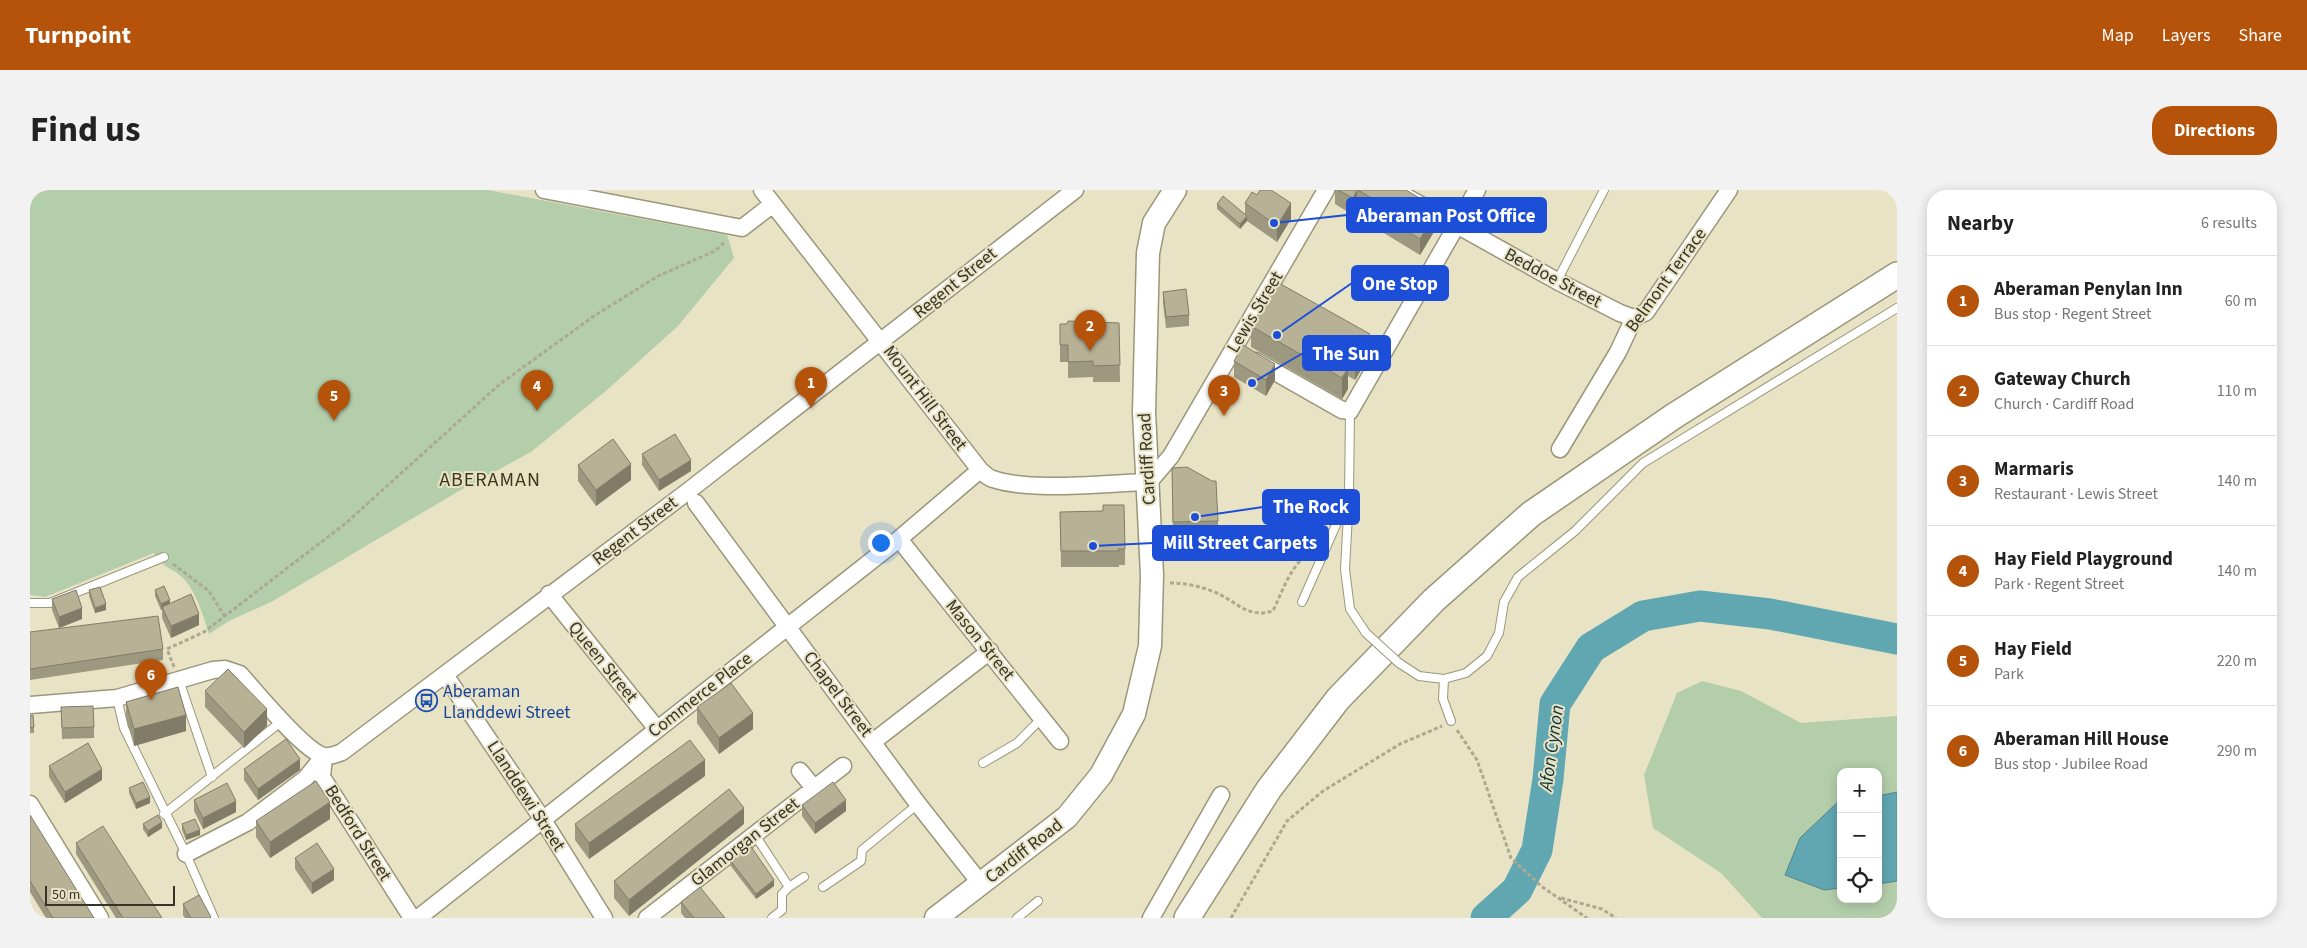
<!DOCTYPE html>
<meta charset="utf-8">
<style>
body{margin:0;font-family:"Source Sans 3",sans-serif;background:#f2f2f2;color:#222}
.controls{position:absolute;right:15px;bottom:15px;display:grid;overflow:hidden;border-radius:10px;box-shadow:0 2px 12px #0003}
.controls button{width:45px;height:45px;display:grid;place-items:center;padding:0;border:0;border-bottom:1px solid #e0e0e0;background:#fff;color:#222;font:25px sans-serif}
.scale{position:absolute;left:15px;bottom:12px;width:130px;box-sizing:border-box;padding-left:5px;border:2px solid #363428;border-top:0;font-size:14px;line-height:18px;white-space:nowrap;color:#363428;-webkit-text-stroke:4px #e9e3c5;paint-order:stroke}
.you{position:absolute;left:850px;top:352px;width:18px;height:18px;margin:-12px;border:4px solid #fff;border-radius:50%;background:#1a73e8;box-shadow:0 0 0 8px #1a73e833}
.badge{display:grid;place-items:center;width:32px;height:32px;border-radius:50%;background:#b45309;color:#fff;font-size:16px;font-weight:700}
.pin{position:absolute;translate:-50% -41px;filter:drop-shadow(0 1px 2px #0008)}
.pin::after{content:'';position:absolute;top:26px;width:18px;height:15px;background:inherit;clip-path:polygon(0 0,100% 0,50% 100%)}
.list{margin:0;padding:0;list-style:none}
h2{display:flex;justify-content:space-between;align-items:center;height:65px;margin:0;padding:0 20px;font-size:21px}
h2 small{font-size:16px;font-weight:400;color:#767676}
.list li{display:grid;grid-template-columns:32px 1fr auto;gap:15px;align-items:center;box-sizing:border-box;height:90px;padding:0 20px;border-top:1px solid #e0e0e0}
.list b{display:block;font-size:19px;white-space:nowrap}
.list p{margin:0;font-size:16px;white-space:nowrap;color:#767676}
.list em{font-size:16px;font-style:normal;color:#767676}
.icon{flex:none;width:28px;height:28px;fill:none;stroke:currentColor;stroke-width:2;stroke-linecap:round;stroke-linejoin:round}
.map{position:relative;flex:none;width:1867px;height:728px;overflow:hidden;border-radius:20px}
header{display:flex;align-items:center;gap:30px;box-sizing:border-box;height:70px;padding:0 25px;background:#b45309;color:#fff}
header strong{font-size:24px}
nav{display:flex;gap:28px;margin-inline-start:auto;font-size:18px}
.intro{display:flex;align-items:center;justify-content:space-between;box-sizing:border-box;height:120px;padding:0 30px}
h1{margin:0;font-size:35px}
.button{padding:12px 22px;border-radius:20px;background:#b45309;color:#fff;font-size:18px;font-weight:700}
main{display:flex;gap:30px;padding:0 30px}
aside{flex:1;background:#fff;border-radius:20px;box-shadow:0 2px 12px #0003}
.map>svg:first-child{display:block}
</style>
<header>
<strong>Turnpoint</strong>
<nav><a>Map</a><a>Layers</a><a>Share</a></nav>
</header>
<div class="intro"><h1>Find us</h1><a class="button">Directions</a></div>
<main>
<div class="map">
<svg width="1867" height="728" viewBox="0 0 1867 728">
<rect width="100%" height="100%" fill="#e9e3c5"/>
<!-- green -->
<path fill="#b4ceab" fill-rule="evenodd" d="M 0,0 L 458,0 L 697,45 L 704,68 L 648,136 L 577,200 L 501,262 L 429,301 L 243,411 L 199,431 L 179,444 C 174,428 166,401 153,388 C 141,377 135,380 124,363 L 15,407 L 0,405 Z
M 1672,491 L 1711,501 L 1771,533 L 1867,526 L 1867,728 L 1732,728 L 1691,683 L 1623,638 L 1614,585 L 1647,503 ZM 1811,582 L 1848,582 L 1848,709 L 1811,709 Z"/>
<!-- water -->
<path fill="#61a7b2" stroke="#548489" d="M 1867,602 L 1867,691 L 1848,694 L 1848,606 Z
M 1811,609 L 1811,698 L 1794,700 L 1755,685 L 1770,648 Z"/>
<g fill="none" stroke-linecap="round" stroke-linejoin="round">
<!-- river -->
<path stroke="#61a7b2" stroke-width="31" d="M 1456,728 L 1487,700 L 1507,660 L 1518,589 L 1525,514 L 1561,458 L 1613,426 L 1670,416 L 1740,424 L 1867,449"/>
<defs>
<path id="lane" d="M 1527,91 L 1574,0
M 1320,221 L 1319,306 L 1315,379 L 1320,419 L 1336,443
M 1272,412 L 1317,310
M 0,413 L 20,413 L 134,367
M 1369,473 L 1389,486 L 1414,489 L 1413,509 L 1421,531
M 1414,489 L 1436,483 L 1457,466 L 1469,443 L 1474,412 L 1488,387 L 1545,341 L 1613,273 L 1867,118
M 149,490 L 182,587
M 87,508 L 94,538 L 156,664 L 184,728
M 953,573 L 987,553 L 1012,528
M 134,624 L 252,531
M 725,645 L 759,697 L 774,687
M 793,697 L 831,671 L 832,660 L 888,614
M 742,728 L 752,720 L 752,704 L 759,697
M 987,728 L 1008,711"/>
<path id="street" d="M 514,0 L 712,38 L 743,14
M 732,0 L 950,280 C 954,283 958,288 963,289 C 1001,302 1076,293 1119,292 L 1141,266 L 1296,0
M 1364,0 L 1527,91 L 1590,123 L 1604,128
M 1226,171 L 1312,220 L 1320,221 L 1447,0
M 1530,259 L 1588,162 L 1604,128 L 1616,122 L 1699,0
M 666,313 L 888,614 L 951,694
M 869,349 L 1030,551
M 519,404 L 627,539
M 415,485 L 513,630 L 574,728
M 0,515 L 87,508 L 183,480 L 195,479 L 210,484 C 226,502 274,561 294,566 C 300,567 307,564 312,562 L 657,302 L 1045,0
M 844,551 L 960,461
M 294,566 L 292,587 L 382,728
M 770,581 L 784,598
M 0,614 L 70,728
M 156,664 L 218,632 L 275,589 L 294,566
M 388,728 L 869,349 L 950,280
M 617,728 L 813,576
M 1121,728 L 1191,605"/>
<path id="secondary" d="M 906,728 L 1037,627 L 1071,585 L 1104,524 L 1120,456 L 1122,385 L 1114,222 L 1118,63 L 1124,33 L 1145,0"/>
<path id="primary" d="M 1157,728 L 1239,599 L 1308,509 L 1404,410 L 1501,324 L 1644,226 L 1867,85"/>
</defs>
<!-- lane casing -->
<use href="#lane" stroke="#9b967a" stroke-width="10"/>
<!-- street casing -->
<use href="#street" stroke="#9b967a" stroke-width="19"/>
<!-- secondary casing -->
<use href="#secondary" stroke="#9b967a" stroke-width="25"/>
<!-- primary casing -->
<use href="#primary" stroke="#9b967a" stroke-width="28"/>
<!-- path -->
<path stroke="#ada890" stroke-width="3" stroke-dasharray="4 2.5" stroke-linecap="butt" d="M 143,374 L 179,401 L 195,427
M 1140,393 C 1154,393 1169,396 1182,401 C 1206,410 1216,429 1243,421 C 1252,402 1262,372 1281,362
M 144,477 L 137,459 L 174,442 L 316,333 L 470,194 L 564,126 L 628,86 L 685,61 L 696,51
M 1427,540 L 1447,570 L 1481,668 L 1511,696 L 1557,728
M 1531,708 L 1572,719 L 1586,728
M 1201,728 L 1257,631 L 1293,601 L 1370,554 L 1412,536"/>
<!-- lane -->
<use href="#lane" stroke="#fff" stroke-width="8"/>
<!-- street -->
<use href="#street" stroke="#fff" stroke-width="16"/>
<!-- secondary -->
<use href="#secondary" stroke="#fff" stroke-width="22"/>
<!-- primary -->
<use href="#primary" stroke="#fff" stroke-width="25"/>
<defs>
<path id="lane-bridge" d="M 1336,443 L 1369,473"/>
</defs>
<!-- lane-bridge casing -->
<use href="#lane-bridge" stroke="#9b967a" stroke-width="10" stroke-linecap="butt"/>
<!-- lane-bridge -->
<use href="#lane-bridge" stroke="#fff" stroke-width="8"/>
</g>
<!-- wall -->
<path fill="#9d9880" d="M 1305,0 L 1376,0 L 1408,35 L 1390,65 L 1344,37 L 1344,26 L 1327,16 L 1323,25 L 1305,14 Z
M 1215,13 L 1261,29 L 1247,52 L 1217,31 L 1210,39 L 1187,19 L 1187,14 L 1215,24 Z
M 1247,92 L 1340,165 L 1325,190 L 1318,186 L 1318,199 L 1312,209 L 1221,157 L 1221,136 Z
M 1133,102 L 1159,125 L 1159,136 L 1136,138 L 1133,113 Z
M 1089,133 L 1090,192 L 1063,192 L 1063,187 L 1038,188 L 1038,172 L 1030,172 L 1030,134 Z
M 1204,171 L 1245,190 L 1236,206 L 1204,187 Z
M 612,264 L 661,281 L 629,301 L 612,275 Z
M 548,275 L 601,290 L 566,316 L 548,291 Z
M 1142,278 L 1188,331 L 1188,347 L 1143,349 Z
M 1030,322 L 1095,359 L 1095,375 L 1089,375 L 1089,377 L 1031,377 Z
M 59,400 L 76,420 L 65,423 L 59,406 Z
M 125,400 L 140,414 L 169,435 L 141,448 L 132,428 L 132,419 L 131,420 L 125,406 Z
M 22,409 L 52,429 L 29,438 L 22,420 Z
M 0,442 L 133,459 L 133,470 L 0,490 Z
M 175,501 L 237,536 L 214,558 L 175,517 Z
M 96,512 L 156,541 L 104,556 L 96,528 Z
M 31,517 L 64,537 L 64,548 L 32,549 Z
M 667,517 L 723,539 L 689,564 L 667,533 Z
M 0,526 L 4,537 L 4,543 L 0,543 Z
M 19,576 L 72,590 L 35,613 L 19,587 Z
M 214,579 L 270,580 L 228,610 L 214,590 Z
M 675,586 L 559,669 L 545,650 L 545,634 Z
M 99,598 L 120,613 L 106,619 L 99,603 Z
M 164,610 L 206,622 L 173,639 L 164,621 Z
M 772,615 L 816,621 L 785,644 L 772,626 Z
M 0,625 L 64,728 L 16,728 L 0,702 Z
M 300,629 L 240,668 L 226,647 L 226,631 Z
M 113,634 L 132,638 L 118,647 L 113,639 Z
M 152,634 L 170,645 L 156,650 L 152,640 Z
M 714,634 L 599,726 L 584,708 L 584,691 Z
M 46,653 L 132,728 L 86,728 L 46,664 Z
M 265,668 L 304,690 L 282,704 L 265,679 Z
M 700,670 L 744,696 L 726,709 L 700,675 Z
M 651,712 L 695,728 L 655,728 L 651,723 Z
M 153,714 L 181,728 L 155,728 L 153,725 Z"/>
<!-- shaded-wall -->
<path fill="#807c68" d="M 1327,0 L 1327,16 L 1323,25 L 1323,8 Z
M 1261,13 L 1261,29 L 1247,52 L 1247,36 Z
M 1408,19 L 1408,35 L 1390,65 L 1390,49 Z
M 1217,26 L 1217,31 L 1210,39 L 1210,34 Z
M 1340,144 L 1340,165 L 1325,190 L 1325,169 Z
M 1300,155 L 1300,176 L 1295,165 Z
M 1245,174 L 1245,190 L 1236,206 L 1236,190 Z
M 1318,178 L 1318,199 L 1312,209 L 1312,188 Z
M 661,270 L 661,281 L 629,301 L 629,290 Z
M 601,274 L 601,290 L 566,316 L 566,300 Z
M 140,410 L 140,416 L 132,417 L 132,419 L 131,420 L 131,414 Z
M 76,414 L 76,420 L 65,423 L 65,418 Z
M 52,418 L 52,429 L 29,438 L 29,427 Z
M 169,424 L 169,435 L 141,448 L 141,436 Z
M 237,519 L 237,536 L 214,558 L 214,542 Z
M 723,523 L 723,539 L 689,564 L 689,548 Z
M 156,525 L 156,541 L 104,556 L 104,539 Z
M 270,569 L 270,580 L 228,610 L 228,599 Z
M 675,570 L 675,586 L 559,669 L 559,653 Z
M 72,579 L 72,590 L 35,613 L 35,602 Z
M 120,607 L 120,613 L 106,619 L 106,613 Z
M 816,610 L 816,621 L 785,644 L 785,633 Z
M 206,611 L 206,622 L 173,639 L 173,628 Z
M 300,612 L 300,629 L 240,668 L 240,652 Z
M 714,618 L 714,634 L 599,726 L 599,710 Z
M 132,632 L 132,638 L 118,647 L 118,641 Z
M 170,640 L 170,645 L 156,650 L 156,645 Z
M 304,679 L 304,690 L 282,704 L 282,693 Z
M 744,690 L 744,696 L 726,709 L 726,704 Z"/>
<!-- building -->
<path fill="#b7b195" stroke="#807c68" d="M 1230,0 L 1241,0 L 1261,13 L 1247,36 L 1215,13 L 1222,2 L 1227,5 Z
M 1308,0 L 1327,0 L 1323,8 Z
M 1328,0 L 1376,0 L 1408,19 L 1390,49 L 1344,21 L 1350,13 Z
M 1193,6 L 1217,26 L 1210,34 L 1187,14 Z
M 1247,92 L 1340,144 L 1325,169 L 1300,155 L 1295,165 L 1318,178 L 1312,188 L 1221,136 Z
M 1156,99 L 1159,125 L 1136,127 L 1133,102 Z
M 1038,131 L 1089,133 L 1090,175 L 1063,176 L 1063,171 L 1038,172 L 1038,155 L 1030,155 L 1030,134 L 1037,134 Z
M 1213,155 L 1245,174 L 1236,190 L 1204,171 Z
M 645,244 L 661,270 L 629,290 L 612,264 Z
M 583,249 L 601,274 L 566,300 L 548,275 Z
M 1157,277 L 1182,291 L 1186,291 L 1188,331 L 1143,332 L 1142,278 Z
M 1073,315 L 1094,315 L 1095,359 L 1088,359 L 1089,361 L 1031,361 L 1030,322 L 1073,321 Z
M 134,396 L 140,410 L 131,414 L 125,400 Z
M 70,397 L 76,414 L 65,418 L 59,400 Z
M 46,400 L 52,418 L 29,427 L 22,409 Z
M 161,404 L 169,424 L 141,436 L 132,417 Z
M 128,426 L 133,459 L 0,479 L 0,442 Z
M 198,479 L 237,519 L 214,542 L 175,501 Z
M 701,493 L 723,523 L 689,548 L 667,517 Z
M 148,497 L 156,525 L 104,539 L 96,512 Z
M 63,516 L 64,537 L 32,538 L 31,517 Z
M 3,525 L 4,537 L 0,538 L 0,526 Z
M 256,549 L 270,569 L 228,599 L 214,579 Z
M 660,550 L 675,570 L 559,653 L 545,634 Z
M 58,553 L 72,579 L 35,602 L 19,576 Z
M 286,591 L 300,612 L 240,652 L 226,631 Z
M 113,592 L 120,607 L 106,613 L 99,598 Z
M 803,592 L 816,610 L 785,633 L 772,615 Z
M 197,593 L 206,611 L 173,628 L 164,610 Z
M 699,599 L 714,618 L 599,710 L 584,691 Z
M 0,625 L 64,728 L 23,728 L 0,691 Z
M 128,625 L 132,632 L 118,641 L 113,634 Z
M 165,629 L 170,640 L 156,645 L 152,634 Z
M 73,636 L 132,728 L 93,728 L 46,653 Z
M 287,653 L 304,679 L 282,693 L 265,668 Z
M 720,655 L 744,690 L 726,704 L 700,670 Z
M 670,697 L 695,728 L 664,728 L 651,712 Z
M 169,705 L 181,727 L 180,728 L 161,728 L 153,714 Z"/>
<!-- icons -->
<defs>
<symbol id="bus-ring" viewBox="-11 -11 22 22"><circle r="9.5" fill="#e9e3c5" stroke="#1a4fb4" stroke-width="1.5"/><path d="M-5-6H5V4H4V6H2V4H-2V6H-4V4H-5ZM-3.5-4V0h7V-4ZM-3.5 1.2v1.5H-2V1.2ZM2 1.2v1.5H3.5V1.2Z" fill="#1a4fb4"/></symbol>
</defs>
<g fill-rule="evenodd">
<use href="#bus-ring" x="384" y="498" width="25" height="25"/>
</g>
<g text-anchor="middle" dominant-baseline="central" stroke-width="4" stroke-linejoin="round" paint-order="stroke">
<!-- street labels -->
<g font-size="18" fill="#363428" stroke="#e9e3c5">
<text transform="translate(1523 88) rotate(28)">Beddoe Street</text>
<text transform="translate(1636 90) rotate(-54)">Belmont Terrace</text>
<text transform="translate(925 93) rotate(-39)">Regent Street</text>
<text transform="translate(1225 122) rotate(-59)">Lewis Street</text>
<text transform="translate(895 208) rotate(53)">Mount Hill Street</text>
<text transform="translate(1117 269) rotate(-93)">Cardiff Road</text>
<text transform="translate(605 341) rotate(-37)">Regent Street</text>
<text transform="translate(950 450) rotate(51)">Mason Street</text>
<text transform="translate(573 472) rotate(51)">Queen Street</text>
<text transform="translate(808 504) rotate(53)">Chapel Street</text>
<text transform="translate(670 505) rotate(-38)">Commerce Place</text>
<text transform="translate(496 606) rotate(57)">Llanddewi Street</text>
<text transform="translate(328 643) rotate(58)">Bedford Street</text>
<text transform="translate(715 652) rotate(-38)">Glamorgan Street</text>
<text transform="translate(994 661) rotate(-38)">Cardiff Road</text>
</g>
<!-- transit labels -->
<g font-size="18" fill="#164399" stroke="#e9e3c5" text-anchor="start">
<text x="413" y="501">Aberaman<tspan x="413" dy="21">Llanddewi Street</tspan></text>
</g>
<!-- water labels -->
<g font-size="19" font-style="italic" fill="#103339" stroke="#e9e3c5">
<text transform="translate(1522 558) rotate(-82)">Afon Cynon</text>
</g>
<!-- quarter labels -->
<g font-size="20" letter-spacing="1" fill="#3c371e" stroke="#e9e3c5">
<text x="460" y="290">ABERAMAN</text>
</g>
</g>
<!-- callouts -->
<path fill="none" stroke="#1d4ed8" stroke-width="2" d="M1244 33L1317 25M1247 145L1322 93M1222 193L1273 163M1165 327L1233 317M1063 356L1123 353"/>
<g fill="#1d4ed8" stroke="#e9e3c5" stroke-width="2">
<circle cx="1244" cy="33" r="5"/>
<circle cx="1247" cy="145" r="5"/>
<circle cx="1222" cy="193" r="5"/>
<circle cx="1165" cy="327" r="5"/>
<circle cx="1063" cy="356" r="5"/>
</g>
<g fill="#1d4ed8" stroke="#1d4ed8" stroke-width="2">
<rect x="1317" y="8" width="199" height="34" rx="5"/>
<rect x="1322" y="76" width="96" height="34" rx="5"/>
<rect x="1273" y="146" width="87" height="34" rx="5"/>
<rect x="1233" y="300" width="96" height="34" rx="5"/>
<rect x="1123" y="336" width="175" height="34" rx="5"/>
</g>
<g font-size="19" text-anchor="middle" font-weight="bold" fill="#fff">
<text x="1416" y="32">Aberaman Post Office</text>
<text x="1370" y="100">One Stop</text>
<text x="1316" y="170">The Sun</text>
<text x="1281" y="323">The Rock</text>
<text x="1210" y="359">Mill Street Carpets</text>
</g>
</svg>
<div class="controls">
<button>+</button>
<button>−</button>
<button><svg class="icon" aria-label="locate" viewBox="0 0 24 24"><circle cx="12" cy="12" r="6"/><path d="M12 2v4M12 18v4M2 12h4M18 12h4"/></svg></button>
</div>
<div class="scale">50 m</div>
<div class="you"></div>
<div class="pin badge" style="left:781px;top:218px">1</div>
<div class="pin badge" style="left:1060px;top:161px">2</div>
<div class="pin badge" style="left:1194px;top:226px">3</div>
<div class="pin badge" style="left:507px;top:221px">4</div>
<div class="pin badge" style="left:304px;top:231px">5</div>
<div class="pin badge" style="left:121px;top:510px">6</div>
</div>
<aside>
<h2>Nearby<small>6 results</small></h2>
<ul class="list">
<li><span class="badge">1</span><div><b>Aberaman Penylan Inn</b><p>Bus stop · Regent Street</p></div><em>60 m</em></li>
<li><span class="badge">2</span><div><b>Gateway Church</b><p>Church · Cardiff Road</p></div><em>110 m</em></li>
<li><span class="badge">3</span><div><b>Marmaris</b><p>Restaurant · Lewis Street</p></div><em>140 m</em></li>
<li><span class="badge">4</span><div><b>Hay Field Playground</b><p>Park · Regent Street</p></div><em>140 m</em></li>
<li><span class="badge">5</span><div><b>Hay Field</b><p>Park</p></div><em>220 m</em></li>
<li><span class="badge">6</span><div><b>Aberaman Hill House</b><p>Bus stop · Jubilee Road</p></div><em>290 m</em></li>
</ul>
</aside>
</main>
